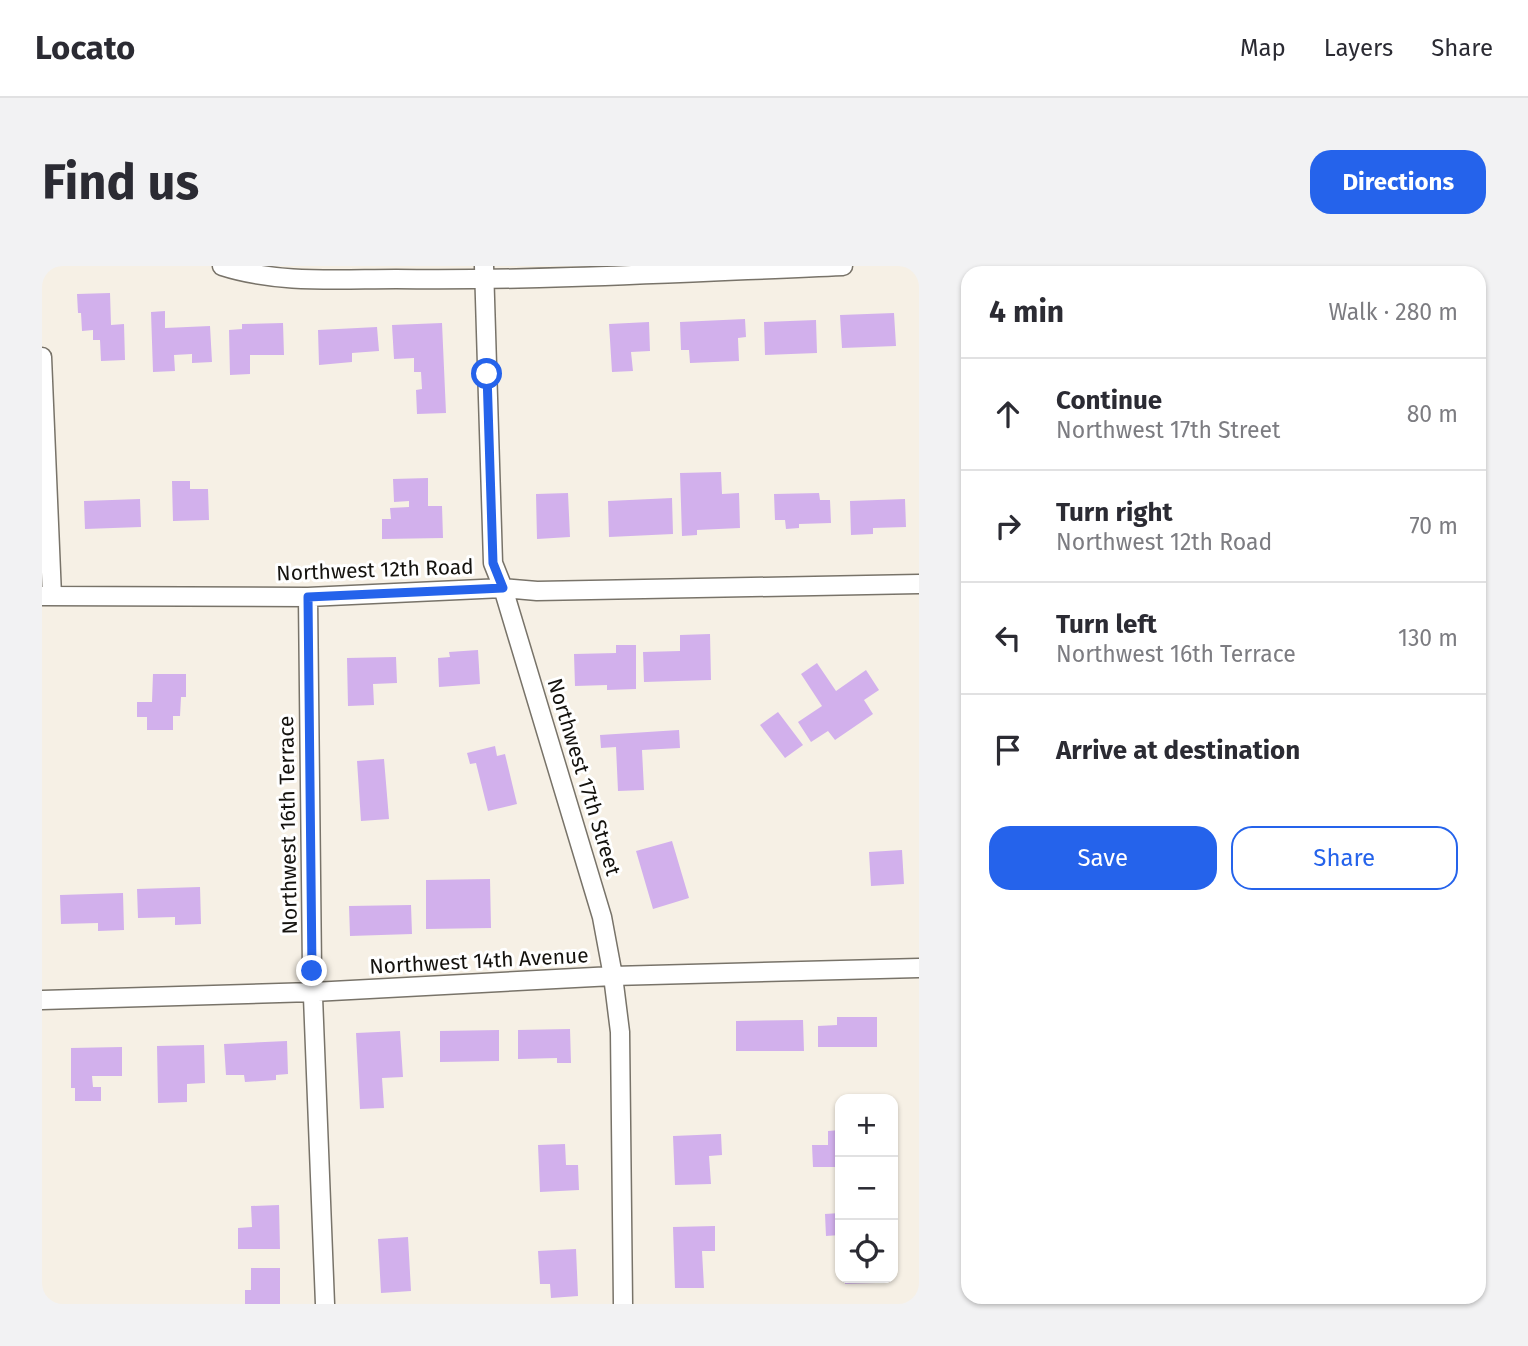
<!DOCTYPE html>
<meta charset="utf-8">
<style>
body{margin:0;font-family:"Fira Sans",sans-serif;background:#f2f2f3;color:#2b2b33}
.controls{position:absolute;right:21px;bottom:21px;display:grid;overflow:hidden;border-radius:14px;box-shadow:0 2px 5px #0004}
.controls button{width:63px;height:63px;display:grid;place-items:center;padding:0;border:0;border-bottom:2px solid #e1e1e2;background:#fff;color:#2b2b33;font:35px sans-serif}
.stop{position:absolute;width:21px;height:21px;margin:-16px;border:5px solid #2563eb;border-radius:50%;background:#fff}
.stop.end{background:#2563eb;border-color:#fff;box-shadow:0 2px 7px #0008}
.list{margin:0;padding:0;list-style:none}
h2{display:flex;justify-content:space-between;align-items:center;height:91px;margin:0;padding:0 28px;font-size:30px}
h2 small{font-size:23px;font-weight:400;color:#7c7c81}
.list li{display:grid;grid-template-columns:46px 1fr auto;gap:21px;align-items:center;box-sizing:border-box;height:112px;padding:0 28px;border-top:2px solid #e1e1e2}
.list b{display:block;font-size:26px;white-space:nowrap}
.list p{margin:0;font-size:23px;white-space:nowrap;color:#7c7c81}
.list em{font-size:23px;font-style:normal;color:#7c7c81}
.actions{display:flex;gap:14px;padding:21px 28px}
.actions a{flex:1;padding:16px 0;border:2px solid #2563eb;border-radius:21px;text-align:center;font-size:24px;color:#2563eb}
.actions .main{background:#2563eb;color:#fff}
.icon{flex:none;width:38px;height:38px;fill:none;stroke:currentColor;stroke-width:2;stroke-linecap:round;stroke-linejoin:round}
.map{position:relative;flex:none;width:877px;height:1038px;overflow:hidden;border-radius:21px}
header{display:flex;align-items:center;gap:42px;box-sizing:border-box;height:98px;padding:0 35px;background:#fff;border-bottom:2px solid #e1e1e2}
header strong{font-size:33px}
nav{display:flex;gap:38px;margin-inline-start:auto;font-size:24px}
.intro{display:flex;align-items:center;justify-content:space-between;box-sizing:border-box;height:168px;padding:0 42px}
h1{margin:0;font-size:49px}
.button{padding:18px 32px;border-radius:21px;background:#2563eb;color:#fff;font-size:24px;font-weight:700}
main{display:flex;gap:42px;padding:0 42px}
aside{flex:1;background:#fff;border-radius:21px;box-shadow:0 2px 5px #0004}
.map>svg:first-child{display:block}
</style>
<header>
<strong>Locato</strong>
<nav><a>Map</a><a>Layers</a><a>Share</a></nav>
</header>
<div class="intro"><h1>Find us</h1><a class="button">Directions</a></div>
<main>
<div class="map">
<svg width="877" height="1038" viewBox="0 0 877 1038">
<rect width="100%" height="100%" fill="#f6f0e5"/>
<!-- building -->
<path fill="#d2b0ec" d="M 68,27 L 69,59 L 82,58 L 83,94 L 59,95 L 58,74 L 51,74 L 51,64 L 40,65 L 39,47 L 36,47 L 35,28 Z
M 123,45 L 123,62 L 168,60 L 170,96 L 150,97 L 150,88 L 132,89 L 133,105 L 111,106 L 109,46 Z
M 852,47 L 854,80 L 800,82 L 798,49 Z
M 703,53 L 704,71 L 696,72 L 697,95 L 648,97 L 647,84 L 639,84 L 638,56 Z
M 774,54 L 775,87 L 723,89 L 722,56 Z
M 607,56 L 608,85 L 589,86 L 591,105 L 570,106 L 567,58 Z
M 241,57 L 242,89 L 208,89 L 208,108 L 188,109 L 187,64 L 200,63 L 200,58 Z
M 400,57 L 404,147 L 375,148 L 374,124 L 380,123 L 379,106 L 372,106 L 372,92 L 352,93 L 350,59 Z
M 335,61 L 337,85 L 310,87 L 310,96 L 277,99 L 276,64 Z
M 679,206 L 680,228 L 697,227 L 698,262 L 655,264 L 655,269 L 640,270 L 638,207 Z
M 386,212 L 386,240 L 400,240 L 401,272 L 340,273 L 340,253 L 349,253 L 348,242 L 367,241 L 367,235 L 352,236 L 351,213 Z
M 130,215 L 148,215 L 148,223 L 166,223 L 167,254 L 131,255 Z
M 526,227 L 528,271 L 495,273 L 494,228 Z
M 777,227 L 778,234 L 788,234 L 789,257 L 757,258 L 757,262 L 744,263 L 743,254 L 733,254 L 732,228 Z
M 630,232 L 631,268 L 567,271 L 566,235 Z
M 98,233 L 99,261 L 43,263 L 42,235 Z
M 863,233 L 864,261 L 831,262 L 831,268 L 809,269 L 808,235 Z
M 668,368 L 669,414 L 602,416 L 601,386 L 638,385 L 638,369 Z
M 574,379 L 594,379 L 594,423 L 565,424 L 565,419 L 533,420 L 532,388 L 574,387 Z
M 436,384 L 438,418 L 397,421 L 396,392 L 408,391 L 407,386 Z
M 354,391 L 355,417 L 331,418 L 332,439 L 306,440 L 305,392 Z
M 775,397 L 794,425 L 824,404 L 837,424 L 822,434 L 831,448 L 793,474 L 786,465 L 769,476 L 756,456 L 780,440 L 759,408 Z
M 111,408 L 144,408 L 144,431 L 139,431 L 138,450 L 131,450 L 131,464 L 105,464 L 105,451 L 95,451 L 95,436 L 110,436 Z
M 736,446 L 761,479 L 743,492 L 718,459 Z
M 637,464 L 638,482 L 600,484 L 602,524 L 576,525 L 574,481 L 559,482 L 558,469 Z
M 453,480 L 455,490 L 463,488 L 475,538 L 446,545 L 434,497 L 428,498 L 425,487 Z
M 342,493 L 347,553 L 319,555 L 315,495 Z
M 630,575 L 647,632 L 611,643 L 594,585 Z
M 860,584 L 862,618 L 829,620 L 827,586 Z
M 448,613 L 449,662 L 384,663 L 384,614 Z
M 158,621 L 159,658 L 133,659 L 133,651 L 96,652 L 95,623 Z
M 81,627 L 82,664 L 56,665 L 56,657 L 19,658 L 18,629 Z
M 369,639 L 370,668 L 308,670 L 307,640 Z
M 795,751 L 835,751 L 835,781 L 776,781 L 776,760 L 795,759 Z
M 761,754 L 762,785 L 694,785 L 694,755 Z
M 528,763 L 529,797 L 515,797 L 515,792 L 476,793 L 476,764 Z
M 457,764 L 457,795 L 398,796 L 398,765 Z
M 358,765 L 361,811 L 340,812 L 342,842 L 318,843 L 314,767 Z
M 245,775 L 246,808 L 234,809 L 234,814 L 203,816 L 202,809 L 184,809 L 182,778 Z
M 162,779 L 163,817 L 145,818 L 145,836 L 116,837 L 115,780 Z
M 80,781 L 80,810 L 50,810 L 51,821 L 59,821 L 59,835 L 33,835 L 33,822 L 29,822 L 29,782 Z
M 798,864 L 798,901 L 771,901 L 770,879 L 786,879 L 786,865 Z
M 679,868 L 680,889 L 667,890 L 669,918 L 633,919 L 631,870 Z
M 523,878 L 524,899 L 536,899 L 537,924 L 498,926 L 496,879 Z
M 237,939 L 238,983 L 196,983 L 196,962 L 210,961 L 209,940 Z
M 798,947 L 798,969 L 784,970 L 783,948 Z
M 673,960 L 673,985 L 660,985 L 662,1022 L 633,1022 L 631,961 Z
M 366,971 L 369,1025 L 339,1027 L 336,973 Z
M 534,983 L 536,1030 L 509,1032 L 508,1018 L 498,1018 L 496,985 Z
M 209,1002 L 238,1002 L 238,1038 L 203,1038 L 203,1024 L 209,1024 Z
M 803,1012 L 833,1012 L 834,1017 L 803,1018 Z"/>
<g fill="none" stroke-linecap="round" stroke-linejoin="round">
<defs>
<path id="minor" d="M 180,0 C 236,18 296,13 354,13 C 503,15 652,6 801,0
M 442,0 L 451,297 L 461,322 L 560,651 L 571,710 L 578,766 L 581,1038
M 0,91 L 10,330
M 0,330 L 266,331 L 461,322 L 495,325 L 877,318
M 266,331 L 270,705 L 283,1038
M 0,734 L 271,726 L 571,710 L 877,702"/>
</defs>
<!-- minor casing -->
<use href="#minor" stroke="#787369" stroke-width="21"/>
<!-- minor -->
<use href="#minor" stroke="#fff" stroke-width="18"/>
</g>
<g fill="none" stroke-linecap="round" stroke-linejoin="round">
<!-- route -->
<path stroke="#2563eb" stroke-width="9" d="M 270,705 L 266,331 L 461,322 L 451,297 L 445,108"/>
</g>
<g text-anchor="middle" dominant-baseline="central" stroke-width="6" stroke-linejoin="round" paint-order="stroke">
<!-- street labels -->
<g font-size="21" fill="#14120e" stroke="#fff">
<text transform="translate(333 304) rotate(-2)">Northwest 12th Road</text>
<text transform="translate(542 511) rotate(73)">Northwest 17th Street</text>
<text transform="translate(246 559) rotate(-91)">Northwest 16th Terrace</text>
<text transform="translate(437 695) rotate(-3)">Northwest 14th Avenue</text>
</g>
</g>
</svg>
<div class="controls">
<button>+</button>
<button>−</button>
<button><svg class="icon" aria-label="locate" viewBox="0 0 24 24"><circle cx="12" cy="12" r="6"/><path d="M12 2v4M12 18v4M2 12h4M18 12h4"/></svg></button>
</div>
<div class="stop" style="left:445px;top:108px"></div>
<div class="stop end" style="left:270px;top:705px"></div>
</div>
<aside>
<h2>4 min<small>Walk · 280 m</small></h2>
<ul class="list">
<li><svg class="icon" aria-label="ahead" viewBox="0 0 24 24"><path d="M12 20V5M6 11l6-6 6 6"/></svg><div><b>Continue</b><p>Northwest 17th Street</p></div><em>80 m</em></li>
<li><svg class="icon" aria-label="right" viewBox="0 0 24 24"><path d="M7 20v-9h11M14 6l5 5-5 5"/></svg><div><b>Turn right</b><p>Northwest 12th Road</p></div><em>70 m</em></li>
<li><svg class="icon" aria-label="left" viewBox="0 0 24 24"><path d="M17 20v-9H6M10 6l-5 5 5 5"/></svg><div><b>Turn left</b><p>Northwest 16th Terrace</p></div><em>130 m</em></li>
<li><svg class="icon" aria-label="arrive" viewBox="0 0 24 24"><path d="M6 21V4h12l-3 4 3 4H6"/></svg><div><b>Arrive at destination</b></div></li>
</ul>
<div class="actions"><a class="main">Save</a><a>Share</a></div>
</aside>
</main>
